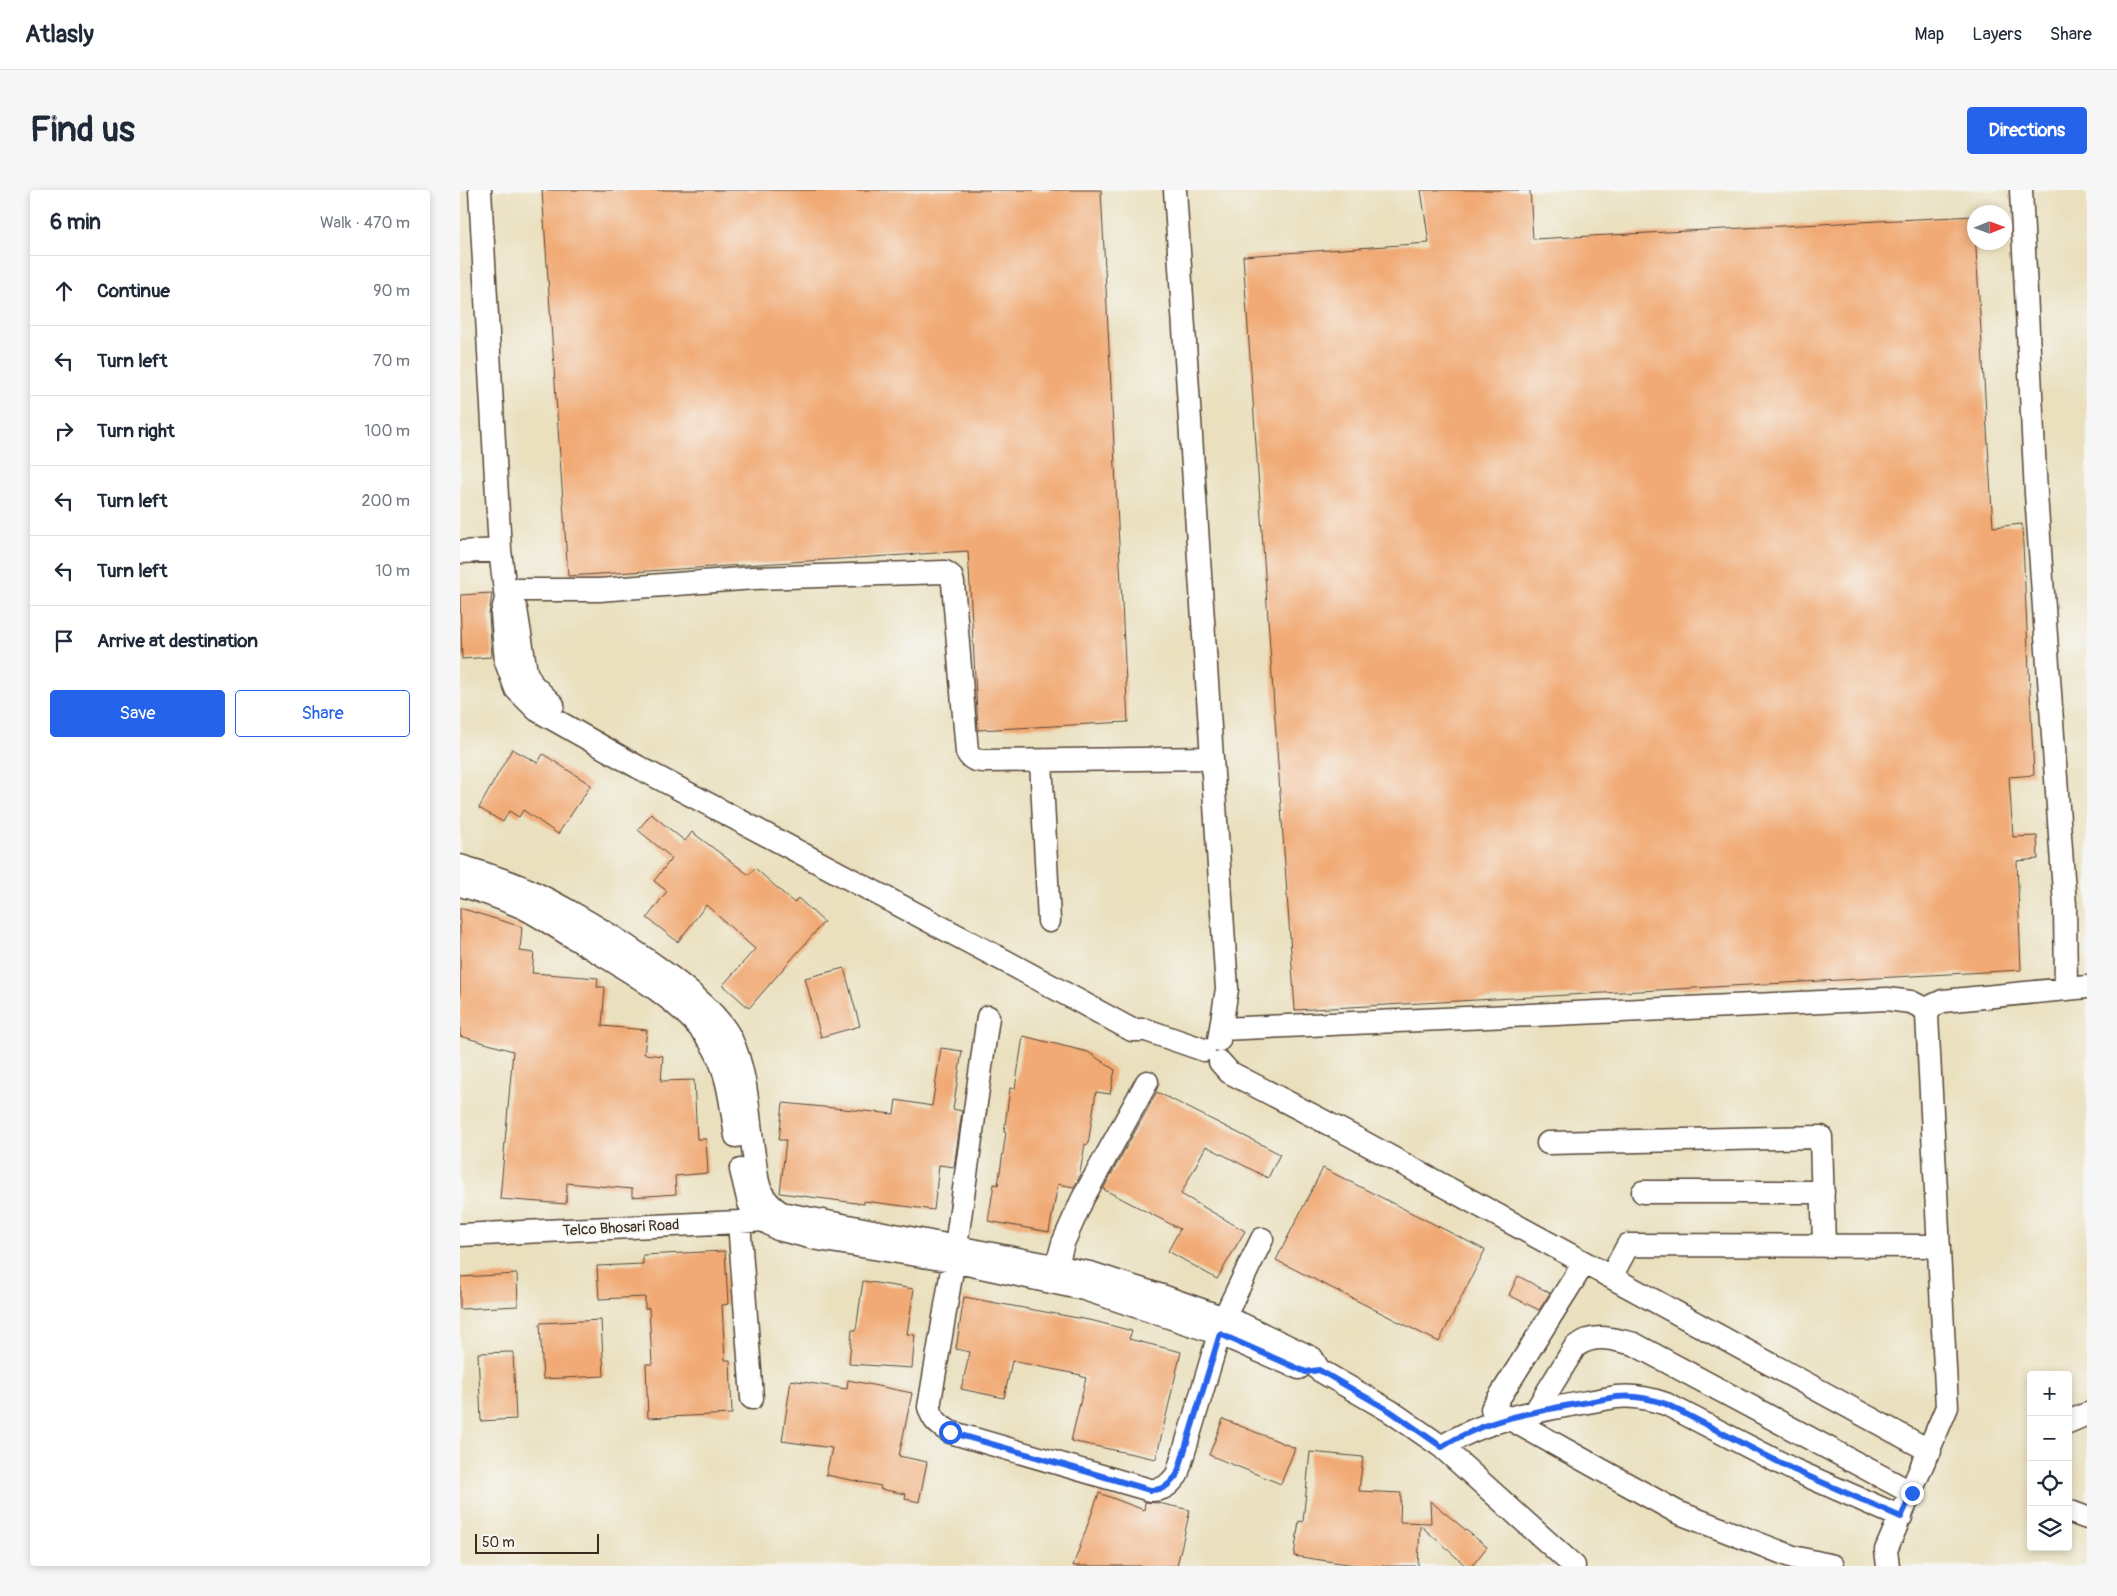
<!DOCTYPE html>
<meta charset="utf-8">
<style>
body{margin:0;font-family:Pangolin,sans-serif;background:#f6f6f7;color:#1f2937}
.controls{position:absolute;right:15px;bottom:15px;display:grid;overflow:hidden;border-radius:5px;box-shadow:0 2px 8px #0003}
.controls button{width:45px;height:45px;display:grid;place-items:center;padding:0;border:0;border-bottom:1px solid #e0e1e3;background:#fff;color:#1f2937;font:25px sans-serif}
.compass{position:absolute;left:1507px;top:15px;width:45px;height:45px;border-radius:50%;background:#fff;box-shadow:0 2px 8px #0003;rotate:89deg}
.scale{position:absolute;left:15px;bottom:12px;width:124px;box-sizing:border-box;padding-left:5px;border:2px solid #3b2a1e;border-top:0;font-size:14px;line-height:18px;white-space:nowrap;color:#3b2a1e;-webkit-text-stroke:4px #f6f6f2;paint-order:stroke}
.stop{position:absolute;width:15px;height:15px;margin:-11px;border:4px solid #2563eb;border-radius:50%;background:#fff}
.stop.end{background:#2563eb;border-color:#fff;box-shadow:0 1px 5px #0008}
.list{margin:0;padding:0;list-style:none}
h2{display:flex;justify-content:space-between;align-items:center;height:65px;margin:0;padding:0 20px;font-size:21px}
h2 small{font-size:16px;font-weight:400;color:#747a83}
.list li{display:grid;grid-template-columns:32px 1fr auto;gap:15px;align-items:center;box-sizing:border-box;height:70px;padding:0 20px;border-top:1px solid #e0e1e3}
.list b{display:block;font-size:19px;white-space:nowrap}
.list em{font-size:16px;font-style:normal;color:#747a83}
.actions{display:flex;gap:10px;padding:15px 20px}
.actions a{flex:1;padding:11px 0;border:1px solid #2563eb;border-radius:5px;text-align:center;font-size:18px;color:#2563eb}
.actions .main{background:#2563eb;color:#fff}
.icon{flex:none;width:28px;height:28px;fill:none;stroke:currentColor;stroke-width:2;stroke-linecap:round;stroke-linejoin:round}
.map{position:relative;flex:none;width:1627px;height:1376px;overflow:hidden;border-radius:5px}
header{display:flex;align-items:center;gap:30px;box-sizing:border-box;height:70px;padding:0 25px;background:#fff;border-bottom:1px solid #e0e1e3}
header strong{font-size:24px}
nav{display:flex;gap:28px;margin-inline-start:auto;font-size:18px}
.intro{display:flex;align-items:center;justify-content:space-between;box-sizing:border-box;height:120px;padding:0 30px}
h1{margin:0;font-size:35px}
.button{padding:12px 22px;border-radius:5px;background:#2563eb;color:#fff;font-size:18px;font-weight:700}
main{display:flex;gap:30px;padding:0 30px}
aside{flex:1;background:#fff;border-radius:5px;box-shadow:0 2px 8px #0003}
.map>svg:first-child{display:block}
</style>
<header>
<strong>Atlasly</strong>
<nav><a>Map</a><a>Layers</a><a>Share</a></nav>
</header>
<div class="intro"><h1>Find us</h1><a class="button">Directions</a></div>
<main>
<aside>
<h2>6 min<small>Walk · 470 m</small></h2>
<ul class="list">
<li><svg class="icon" aria-label="ahead" viewBox="0 0 24 24"><path d="M12 20V5M6 11l6-6 6 6"/></svg><div><b>Continue</b></div><em>90 m</em></li>
<li><svg class="icon" aria-label="left" viewBox="0 0 24 24"><path d="M17 20v-9H6M10 6l-5 5 5 5"/></svg><div><b>Turn left</b></div><em>70 m</em></li>
<li><svg class="icon" aria-label="right" viewBox="0 0 24 24"><path d="M7 20v-9h11M14 6l5 5-5 5"/></svg><div><b>Turn right</b></div><em>100 m</em></li>
<li><svg class="icon" aria-label="left" viewBox="0 0 24 24"><path d="M17 20v-9H6M10 6l-5 5 5 5"/></svg><div><b>Turn left</b></div><em>200 m</em></li>
<li><svg class="icon" aria-label="left" viewBox="0 0 24 24"><path d="M17 20v-9H6M10 6l-5 5 5 5"/></svg><div><b>Turn left</b></div><em>10 m</em></li>
<li><svg class="icon" aria-label="arrive" viewBox="0 0 24 24"><path d="M6 21V4h12l-3 4 3 4H6"/></svg><div><b>Arrive at destination</b></div></li>
</ul>
<div class="actions"><a class="main">Save</a><a>Share</a></div>
</aside>
<div class="map">
<svg width="1627" height="1376" viewBox="0 0 1627 1376">
<rect width="100%" height="100%" fill="#f6f6f2"/>
<filter id="ink" filterUnits="userSpaceOnUse"><feTurbulence type="fractalNoise" baseFrequency=".02" numOctaves="2"/><feDisplacementMap in="SourceGraphic" scale="10" xChannelSelector="R" yChannelSelector="G"/><feConvolveMatrix kernelMatrix="1 2 1 2 8 2 1 2 1" color-interpolation-filters="sRGB"/></filter>
<filter id="wash" filterUnits="userSpaceOnUse"><feTurbulence type="fractalNoise" baseFrequency=".0096" numOctaves="4" result="noise"/><feDisplacementMap in="SourceGraphic" scale="20" xChannelSelector="R" yChannelSelector="G"/><feGaussianBlur stdDeviation="1.12" result="paint"/><feColorMatrix in="noise" values="0 0 0 0 0 0 0 0 0 0 0 0 0 0 0 0 0 1.4 0 .05"/><feComposite in="paint" operator="in"/></filter>
<g filter="url(#wash)">
<rect width="100%" height="100%" fill="#eae0be"/>
<g id="blocks">
<!-- building -->
<path fill="#f1aa75" d="M 82,0 L 641,0 L 668,532 L 518,540 L 508,361 L 108,386 Z
M 961,0 L 1070,0 L 1073,49 L 1514,26 L 1533,337 L 1562,334 L 1574,585 L 1549,587 L 1553,647 L 1577,646 L 1578,669 L 1557,671 L 1561,780 L 835,820 L 783,66 L 969,53 Z
M 32,403 L 29,425 L 32,467 L 2,469 L 0,405 Z
M 52,559 L 78,573 L 83,564 L 131,595 L 98,644 L 63,620 L 59,627 L 49,621 L 43,632 L 19,618 Z
M 191,624 L 225,651 L 232,642 L 289,685 L 295,678 L 334,713 L 338,708 L 364,732 L 289,818 L 263,795 L 295,759 L 246,715 L 218,752 L 187,728 L 207,701 L 194,691 L 212,668 L 178,640 Z
M 0,718 L 62,737 L 60,761 L 74,763 L 72,783 L 138,788 L 137,797 L 145,797 L 142,836 L 187,840 L 184,864 L 203,866 L 201,891 L 234,890 L 237,949 L 246,949 L 248,983 L 215,986 L 216,1004 L 172,1007 L 172,999 L 107,993 L 106,1014 L 40,1009 L 53,861 L 0,846 Z
M 384,778 L 400,836 L 361,847 L 345,788 Z
M 563,846 L 628,862 L 655,880 L 650,904 L 636,902 L 628,955 L 625,954 L 619,988 L 614,997 L 598,994 L 589,1042 L 528,1031 L 534,994 L 538,995 L 546,943 L 544,942 L 550,898 L 555,899 Z
M 481,858 L 502,861 L 493,919 L 502,921 L 494,977 L 479,975 L 474,1020 L 404,1011 L 404,1014 L 320,1003 L 326,950 L 319,950 L 323,913 L 434,924 L 436,910 L 472,916 Z
M 697,902 L 820,964 L 808,988 L 746,956 L 721,1004 L 785,1041 L 757,1089 L 708,1061 L 720,1039 L 643,999 Z
M 863,978 L 1025,1060 L 979,1152 L 816,1070 Z
M 265,1061 L 268,1114 L 262,1115 L 265,1170 L 270,1170 L 272,1224 L 188,1228 L 186,1174 L 192,1174 L 189,1118 L 185,1119 L 185,1107 L 139,1109 L 137,1076 L 183,1074 L 183,1065 Z
M 57,1084 L 58,1116 L 0,1119 L 0,1087 Z
M 1058,1086 L 1090,1103 L 1079,1120 L 1049,1105 Z
M 403,1091 L 454,1099 L 447,1144 L 455,1145 L 452,1178 L 389,1174 L 392,1140 L 396,1140 Z
M 504,1107 L 634,1131 L 672,1141 L 669,1149 L 721,1162 L 696,1269 L 611,1251 L 626,1188 L 620,1186 L 621,1185 L 552,1171 L 544,1208 L 501,1199 L 510,1162 L 496,1159 Z
M 141,1130 L 144,1186 L 83,1189 L 80,1133 Z
M 53,1162 L 56,1229 L 21,1231 L 18,1163 Z
M 331,1190 L 387,1199 L 388,1190 L 452,1203 L 439,1266 L 467,1272 L 459,1312 L 445,1309 L 446,1304 L 420,1299 L 421,1296 L 366,1285 L 372,1258 L 322,1251 Z
M 763,1229 L 835,1258 L 821,1294 L 749,1265 Z
M 850,1262 L 903,1267 L 899,1301 L 941,1303 L 940,1332 L 971,1333 L 970,1311 L 1027,1357 L 1012,1376 L 1006,1376 L 960,1335 L 958,1376 L 901,1376 L 834,1366 L 839,1331 L 843,1332 Z
M 639,1303 L 684,1320 L 685,1312 L 698,1313 L 730,1320 L 717,1376 L 613,1376 Z"/>
</g>
</g>
<g filter="url(#ink)">
<use href="#blocks" fill-opacity="0" stroke="#554536" stroke-width="1"/>
<g fill="none" stroke-linecap="round" stroke-linejoin="round">
<defs>
<path id="minor" d="M 20,0 L 40,360 L 46,409 L 42,424 L 46,472 L 56,499 L 77,520 L 178,577 L 547,772 L 672,840 L 686,840 L 744,860
M 715,0 L 767,799 L 759,850
M 1561,0 L 1576,304 L 1605,716 L 1606,799
M 0,362 L 40,360
M 45,400 L 139,400 L 294,388 L 485,382 L 491,386 L 493,393 L 507,562 C 511,570 517,571 526,571 L 751,568
M 56,419 L 66,482 L 72,494 L 93,515
M 581,571 L 589,731
M 0,676 C 23,683 46,690 68,700 C 118,723 248,800 271,849 C 289,887 288,931 295,972 C 296,981 297,993 301,1001 C 305,1011 312,1017 321,1023 L 630,1083 L 708,1108 L 781,1134 L 852,1168 L 859,1180 L 930,1221 L 982,1257 L 1114,1376
M 0,695 C 22,701 43,709 64,718 C 82,727 99,739 116,749 C 161,776 228,812 254,858 C 269,885 271,916 276,946
M 528,827 L 496,1056 L 469,1217 C 473,1231 479,1235 490,1242 L 690,1300 C 704,1300 708,1296 717,1285 L 764,1128 L 802,1049
M 761,839 L 1427,809 L 1451,812 L 1469,821
M 760,872 L 769,882 L 892,946 L 1470,1261
M 1088,953 L 1361,947 L 1364,1056
M 281,980 L 289,1013 L 303,1030 L 318,1039 L 358,1049 L 493,1071 L 624,1099 L 760,1144 L 839,1178
M 1183,1002 L 1363,1002
M 279,1032 L 292,1208
M 0,1045 L 279,1032 L 303,1030 L 313,1026
M 1124,1073 L 1032,1219 L 1217,1322 L 1333,1367 L 1373,1376
M 1151,1087 L 1168,1055 L 1479,1056
M 593,1089 L 603,1053 L 623,1008 L 687,892
M 1075,1222 L 1115,1157 C 1133,1142 1153,1149 1174,1154 L 1452,1303
M 1608,1232 L 1627,1224
M 982,1257 C 1033,1224 1098,1218 1156,1207 C 1174,1205 1189,1208 1206,1214 L 1334,1280 L 1441,1327
M 1608,1321 L 1627,1328
M 1428,1376 L 1426,1360 L 1487,1217 L 1467,825 L 1472,816 L 1483,811 L 1627,797"/>
</defs>
<!-- minor casing -->
<use href="#minor" stroke="#554536" stroke-width="25"/>
<!-- minor -->
<use href="#minor" stroke="#fff" stroke-width="22"/>
</g>
</g>
<g fill="none" stroke-linecap="round" stroke-linejoin="round" filter="url(#ink)">
<!-- route -->
<path stroke="#2563eb" stroke-width="6" d="M 490,1242 L 690,1300 C 704,1300 708,1296 717,1285 L 760,1144 L 846,1182 L 859,1180 L 930,1221 L 982,1257 C 1033,1224 1098,1218 1156,1207 C 1174,1205 1189,1208 1206,1214 L 1334,1280 L 1441,1327 L 1452,1303"/>
</g>
<g text-anchor="middle" dominant-baseline="central" stroke-width="4" stroke-linejoin="round" paint-order="stroke">
<!-- street labels -->
<g font-size="15" fill="#3b2a1e" stroke="#f6f6f2">
<text transform="translate(161 1038) rotate(-3)">Telco Bhosari Road</text>
</g>
</g>
</svg>
<div class="controls">
<button>+</button>
<button>−</button>
<button><svg class="icon" aria-label="locate" viewBox="0 0 24 24"><circle cx="12" cy="12" r="6"/><path d="M12 2v4M12 18v4M2 12h4M18 12h4"/></svg></button>
<button><svg class="icon" aria-label="layers" viewBox="0 0 24 24"><path d="M12 4l9 5-9 5-9-5zM3 14l9 5 9-5"/></svg></button>
</div>
<svg class="compass" viewBox="-18 -18 36 36"><path d="M0-13l5 13h-10z" fill="#e53935"/><path d="M0 13l5-13h-10z" fill="#747a83"/></svg>
<div class="scale">50 m</div>
<div class="stop" style="left:490px;top:1242px"></div>
<div class="stop end" style="left:1452px;top:1303px"></div>
</div>
</main>
